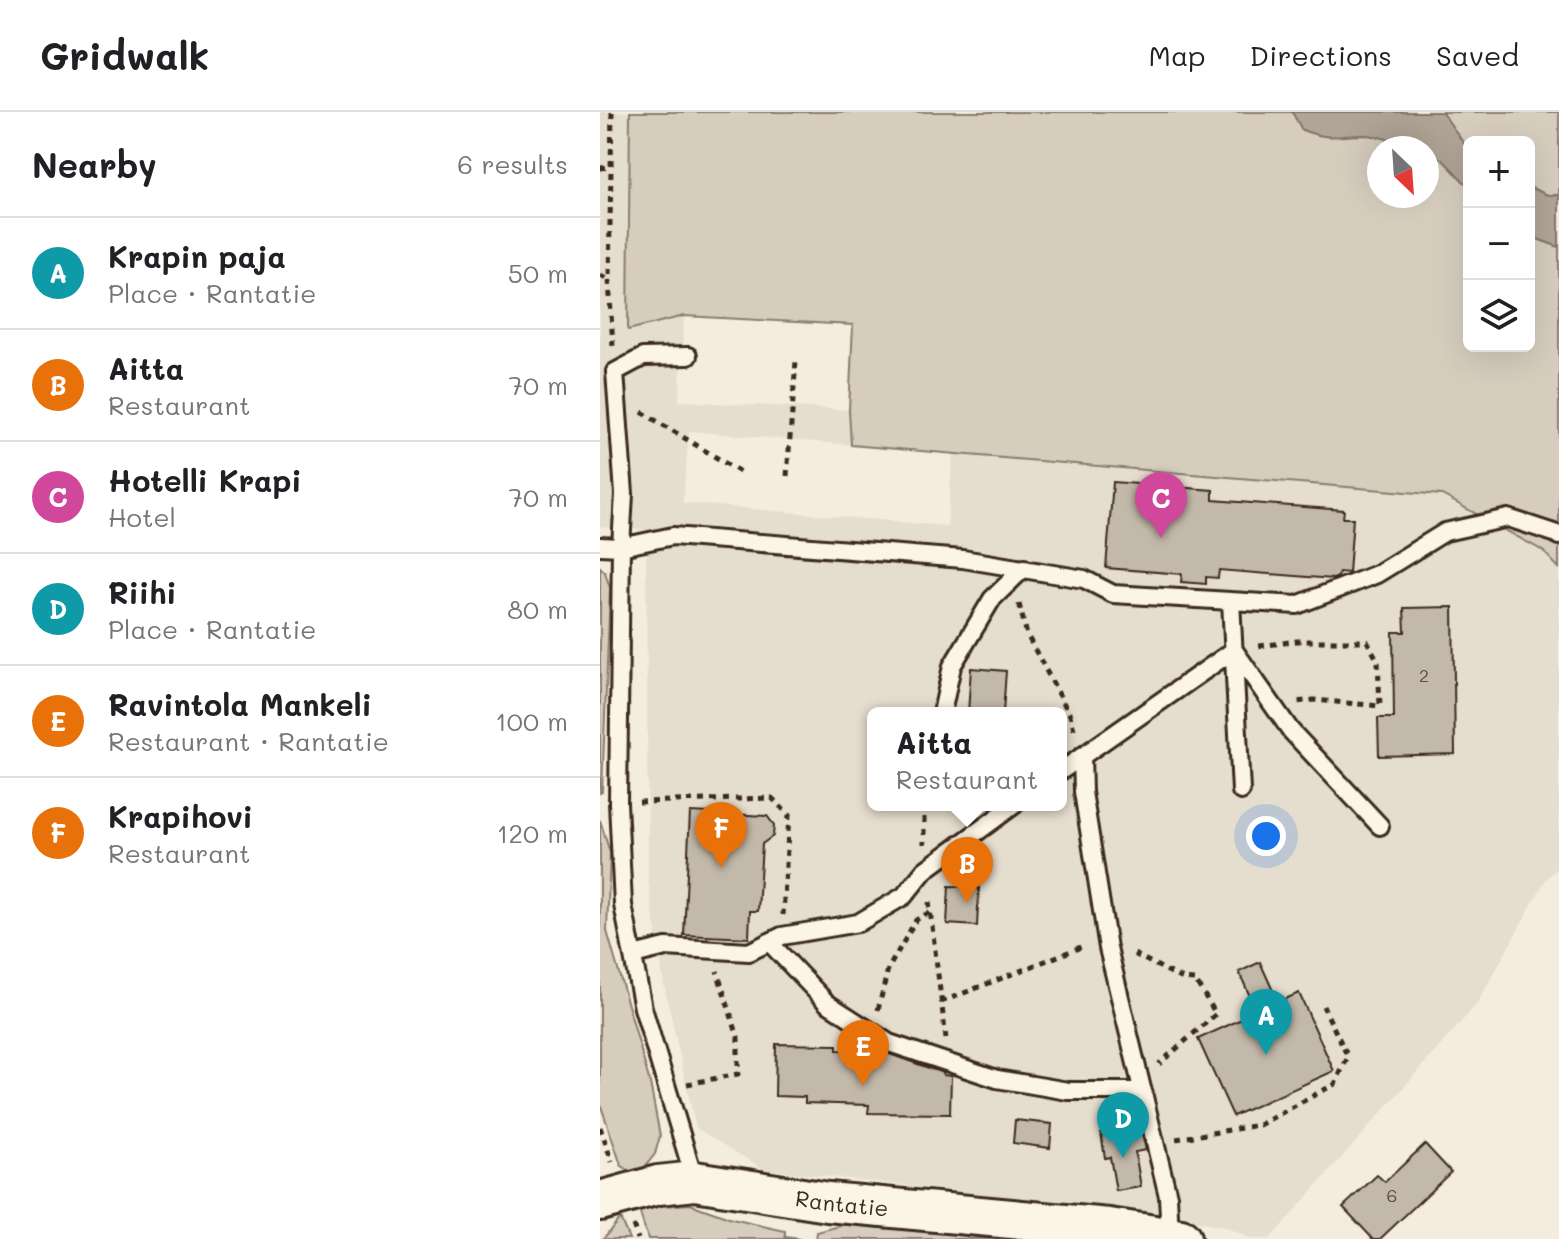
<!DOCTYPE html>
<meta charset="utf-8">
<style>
body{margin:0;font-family:Mali,sans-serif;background:#f2f2f2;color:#202124}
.controls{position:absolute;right:24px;top:24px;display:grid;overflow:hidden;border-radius:12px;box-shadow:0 8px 32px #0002}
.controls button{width:72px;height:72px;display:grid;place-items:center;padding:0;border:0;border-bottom:2px solid #e0e0e0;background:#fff;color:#202124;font:40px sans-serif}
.compass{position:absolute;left:767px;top:24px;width:72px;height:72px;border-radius:50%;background:#fff;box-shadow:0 8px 32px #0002;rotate:155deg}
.you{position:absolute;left:666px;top:724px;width:28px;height:28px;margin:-20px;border:6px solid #fff;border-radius:50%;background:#1a73e8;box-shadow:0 0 0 12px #1a73e833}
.badge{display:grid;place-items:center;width:52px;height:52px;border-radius:50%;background:#ea580c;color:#fff;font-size:26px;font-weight:700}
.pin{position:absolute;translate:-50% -66px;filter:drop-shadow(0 2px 4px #0008)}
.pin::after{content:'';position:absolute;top:42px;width:28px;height:24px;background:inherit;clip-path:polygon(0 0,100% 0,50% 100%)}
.popup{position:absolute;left:267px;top:595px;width:200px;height:104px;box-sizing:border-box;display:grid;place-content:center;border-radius:12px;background:#fff;filter:drop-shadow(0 2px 6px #0005);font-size:26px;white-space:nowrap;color:#757577}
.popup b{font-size:30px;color:#202124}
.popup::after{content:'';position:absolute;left:50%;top:100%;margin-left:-16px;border:16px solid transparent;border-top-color:#fff}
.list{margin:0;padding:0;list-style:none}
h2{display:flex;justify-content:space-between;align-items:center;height:104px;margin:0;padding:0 32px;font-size:34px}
h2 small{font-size:26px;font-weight:400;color:#757577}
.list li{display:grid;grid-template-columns:52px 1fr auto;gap:24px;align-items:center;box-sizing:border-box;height:112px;padding:0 32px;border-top:2px solid #e0e0e0}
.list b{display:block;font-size:30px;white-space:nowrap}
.list p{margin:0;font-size:26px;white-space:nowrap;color:#757577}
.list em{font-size:26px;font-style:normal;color:#757577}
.icon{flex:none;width:44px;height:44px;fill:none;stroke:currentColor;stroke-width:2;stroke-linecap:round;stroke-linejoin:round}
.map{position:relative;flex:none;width:959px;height:1127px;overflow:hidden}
header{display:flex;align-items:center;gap:48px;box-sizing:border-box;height:112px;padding:0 40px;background:#fff;border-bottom:2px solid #e0e0e0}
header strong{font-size:38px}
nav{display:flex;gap:44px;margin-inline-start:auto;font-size:28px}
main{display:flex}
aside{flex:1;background:#fff}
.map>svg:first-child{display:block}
</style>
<header>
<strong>Gridwalk</strong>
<nav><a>Map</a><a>Directions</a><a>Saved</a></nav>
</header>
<main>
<aside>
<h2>Nearby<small>6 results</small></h2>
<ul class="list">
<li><span class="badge" style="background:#0f9aa8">A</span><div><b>Krapin paja</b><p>Place · Rantatie</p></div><em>50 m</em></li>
<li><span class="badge" style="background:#e8710a">B</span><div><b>Aitta</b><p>Restaurant</p></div><em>70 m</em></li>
<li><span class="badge" style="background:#d1479c">C</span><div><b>Hotelli Krapi</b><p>Hotel</p></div><em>70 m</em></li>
<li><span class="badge" style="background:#0f9aa8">D</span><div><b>Riihi</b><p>Place · Rantatie</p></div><em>80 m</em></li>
<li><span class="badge" style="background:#e8710a">E</span><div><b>Ravintola Mankeli</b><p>Restaurant · Rantatie</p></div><em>100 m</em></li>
<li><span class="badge" style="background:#e8710a">F</span><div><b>Krapihovi</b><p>Restaurant</p></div><em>120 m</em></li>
</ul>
</aside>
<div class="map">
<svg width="959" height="1127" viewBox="0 0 959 1127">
<rect width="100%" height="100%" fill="#f4eddd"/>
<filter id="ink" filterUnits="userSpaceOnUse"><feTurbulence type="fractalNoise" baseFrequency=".0125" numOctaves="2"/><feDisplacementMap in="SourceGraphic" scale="16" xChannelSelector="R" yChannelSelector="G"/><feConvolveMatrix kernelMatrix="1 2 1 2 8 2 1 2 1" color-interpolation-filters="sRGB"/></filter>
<g filter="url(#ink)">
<!-- built -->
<path fill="#e5ddce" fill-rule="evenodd" d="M 0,0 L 30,0 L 28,217 L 84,204 L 79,289 L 249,298 L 251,333 L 89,319 L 83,391 L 347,414 L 353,341 L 842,383 L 943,439 L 959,456 L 959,754 L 945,769 L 877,892 L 670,1127 L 651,1127 L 625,1115 L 552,1102 L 163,1057 L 96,1016 L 64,873 L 48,768 L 46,418 L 0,415 ZM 273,601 L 461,601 L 461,693 L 273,693 Z"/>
<!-- green -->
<path fill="#d6cdbd" stroke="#887c6e" stroke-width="2" fill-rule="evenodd" d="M 30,0 L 959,0 L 959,456 L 943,439 L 842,383 L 251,333 L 249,298 L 253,213 L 84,204 L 28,218 ZM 869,30 L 929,30 L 929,234 L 869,234 ZM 779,36 L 827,36 L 827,84 L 779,84 Z
M 0,455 L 5,460 L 10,476 L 2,680 L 0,681 Z
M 0,708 L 10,741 L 7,819 L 50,971 L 60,1024 L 55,1042 L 44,1056 L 31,1060 L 21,1053 L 0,991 Z
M 90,1092 L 132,1107 L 185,1119 L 185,1125 L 200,1127 L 48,1127 L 39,1098 L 48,1095 Z
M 20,1106 L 29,1127 L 3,1127 Z
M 247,1112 L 418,1124 L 447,1127 L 216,1127 L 217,1120 Z"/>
<!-- water -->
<path fill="#b0a596" stroke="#817466" stroke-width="2" d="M 692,0 L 842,0 L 869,39 L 869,75 L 843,48 L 827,39 L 827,36 C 806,35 786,24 765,23 C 737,23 730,29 702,18 Z
M 929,75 L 948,83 L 959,83 L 959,135 L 929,124 Z"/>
<!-- building -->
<path fill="#c3b9aa" stroke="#3b2a1e" stroke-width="2" d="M 513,370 L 613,378 L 613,388 L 744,398 L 743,406 L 753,406 L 749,461 L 739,460 L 738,465 L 733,467 L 619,458 L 618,466 L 606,465 L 606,472 L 581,470 L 582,462 L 506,456 Z
M 853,495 L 855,642 L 779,644 L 778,606 L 794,606 L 793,520 L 805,520 L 804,496 Z
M 371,556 L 406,559 L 403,601 L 368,601 Z
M 90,700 L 167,704 L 174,713 L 173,724 L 162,732 L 158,799 L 150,799 L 149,826 L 84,823 Z
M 349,774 L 379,775 L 377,814 L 347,812 Z
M 660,850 L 678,890 L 699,881 L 734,959 L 633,1004 L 598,927 L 657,900 L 639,860 Z
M 176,932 L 237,933 L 237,938 L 281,939 L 343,961 L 343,963 L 351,964 L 350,1002 L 268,1001 L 269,993 L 205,991 L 205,985 L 175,984 Z
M 415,1008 L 452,1012 L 450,1036 L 413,1031 Z
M 540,1014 L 546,1038 L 535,1040 L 541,1075 L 516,1079 L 510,1045 L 505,1046 L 501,1021 Z
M 825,1032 L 851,1060 L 780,1127 L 773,1127 L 743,1095 L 777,1063 L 785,1070 Z"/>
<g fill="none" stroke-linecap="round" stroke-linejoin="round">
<defs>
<path id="service" d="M 88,244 L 43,245 L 15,260 L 24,382 L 21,435 L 18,691 L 23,793 L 43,896 L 95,1069
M 0,434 L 21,435 L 73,424 L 363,447 L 484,467 L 513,482 L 697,493 L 777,462 L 845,420 L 908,406 L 957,422 L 959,424
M 631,489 L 641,679
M 342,601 L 352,554 L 392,487 L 424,456
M 482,644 L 483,680 L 508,836 L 568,1084 L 570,1124
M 461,659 L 634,538 L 691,619 L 780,714
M 169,830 L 227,891 L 289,931 L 397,967 L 468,979 L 543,979
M 33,843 L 66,835 L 149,840 L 182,824 L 258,811 L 304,784 L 325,758 L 414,693"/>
<g id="tertiary">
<path id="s1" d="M 0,1089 L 58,1073 L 95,1069 L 228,1090 L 509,1116 L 581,1127"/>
</g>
</defs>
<!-- service casing -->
<use href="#service" stroke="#3b2a1e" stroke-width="22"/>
<!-- tertiary casing -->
<use href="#tertiary" stroke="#3b2a1e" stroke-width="44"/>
<!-- path -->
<path stroke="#3b2a1e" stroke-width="5" stroke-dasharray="6 6" stroke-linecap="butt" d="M 12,0 L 9,167 L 13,235
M 0,56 L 10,55
M 0,163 L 9,167
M 42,300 L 140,360
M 187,364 L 196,249
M 419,492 L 427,523 L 470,603 L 475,621
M 659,534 L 697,529 L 767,529 L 778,549 L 780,594 L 714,588 L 696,590
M 39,690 L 172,686 L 189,703 L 183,803
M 324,693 L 324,732
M 329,790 L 346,927
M 534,842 L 583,867 L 595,868 L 616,902 L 559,952
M 341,890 L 486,833
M 278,898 L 288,857 L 316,808 L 330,800
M 87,972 L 138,962 L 138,925 L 117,859
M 0,1015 L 12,1050
M 576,1027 L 659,1013 L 735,972 L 748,945 L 723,894
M 33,1113 L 38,1127"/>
<!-- service -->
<use href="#service" stroke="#fcf5e5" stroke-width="16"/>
<!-- tertiary -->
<use href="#tertiary" stroke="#fcf5e5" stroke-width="38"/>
</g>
</g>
<g text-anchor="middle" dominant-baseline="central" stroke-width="6" stroke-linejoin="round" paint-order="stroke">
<!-- number labels -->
<g font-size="18" fill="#5d4e41">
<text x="824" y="563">2</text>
<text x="792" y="1083">6</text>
</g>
<!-- street labels -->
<g font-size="22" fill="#3b2a1e" stroke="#fcf5e5">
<text stroke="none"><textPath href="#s1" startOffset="246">Rantatie</textPath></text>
</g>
</g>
</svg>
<div class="controls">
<button>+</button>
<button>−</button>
<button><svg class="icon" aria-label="layers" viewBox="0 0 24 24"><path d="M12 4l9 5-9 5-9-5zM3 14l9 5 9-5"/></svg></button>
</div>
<svg class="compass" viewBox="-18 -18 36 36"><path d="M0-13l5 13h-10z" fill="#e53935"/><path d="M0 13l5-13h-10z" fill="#757577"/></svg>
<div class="you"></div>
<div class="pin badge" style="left:666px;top:943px;background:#0f9aa8">A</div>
<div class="pin badge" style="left:367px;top:791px;background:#e8710a">B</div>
<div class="popup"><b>Aitta</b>Restaurant</div>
<div class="pin badge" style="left:561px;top:426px;background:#d1479c">C</div>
<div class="pin badge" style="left:523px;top:1046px;background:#0f9aa8">D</div>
<div class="pin badge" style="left:263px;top:974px;background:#e8710a">E</div>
<div class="pin badge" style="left:121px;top:756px;background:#e8710a">F</div>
</div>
</main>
